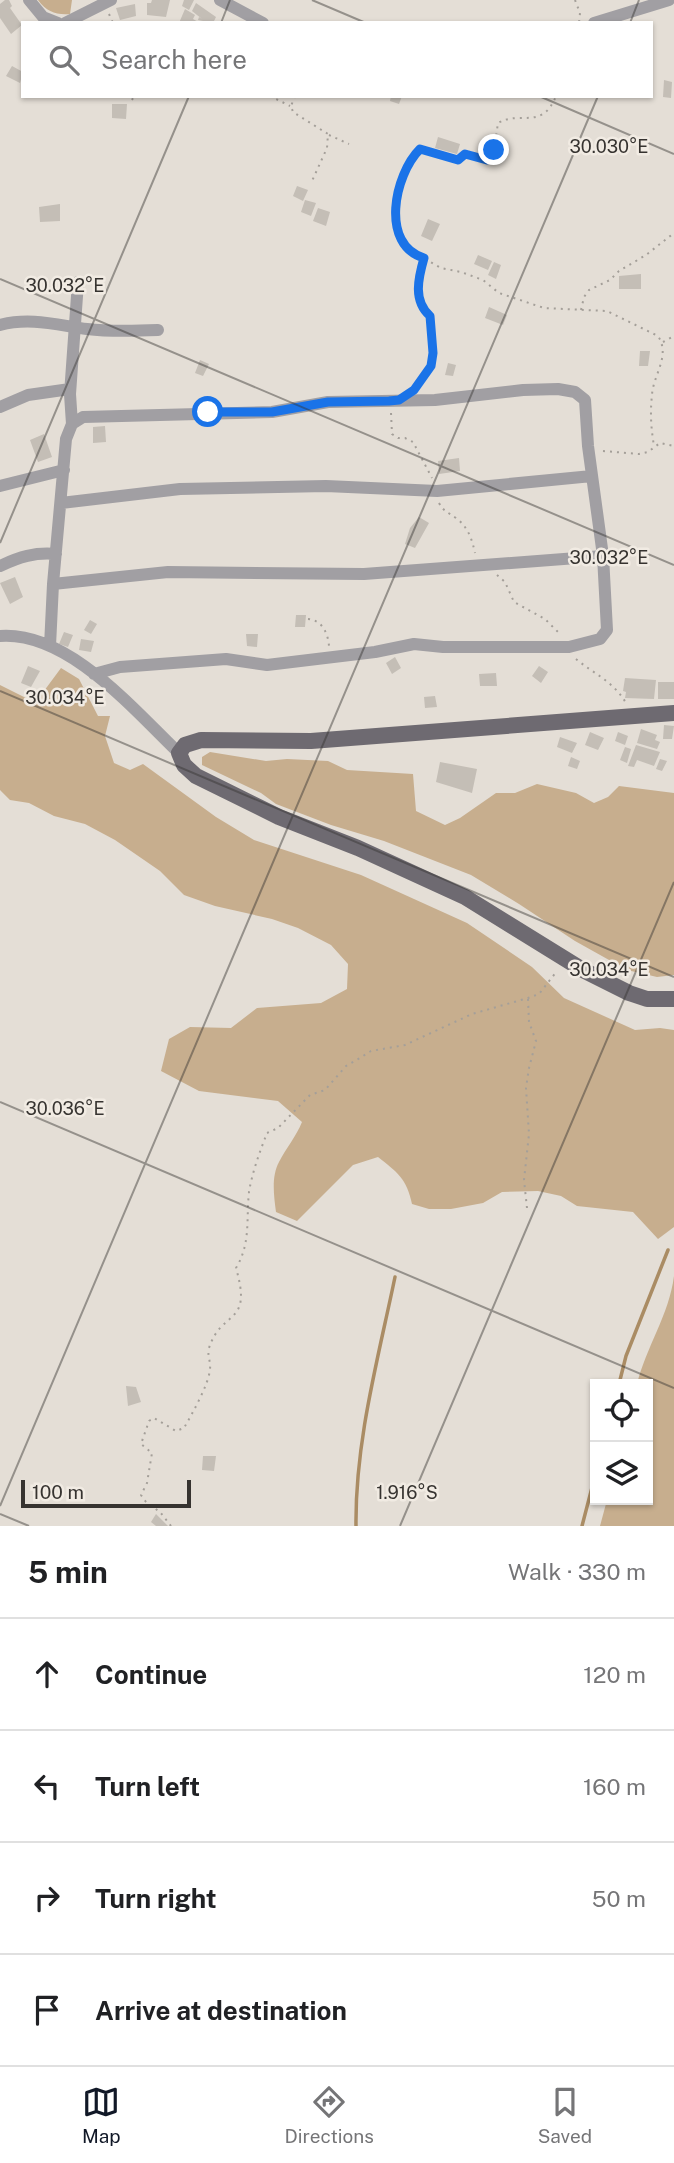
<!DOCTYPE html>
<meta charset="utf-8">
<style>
body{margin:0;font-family:"Public Sans",sans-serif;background:#f6f6f6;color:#202124}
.controls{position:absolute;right:21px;bottom:21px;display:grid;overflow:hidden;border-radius:0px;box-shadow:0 2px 5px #0004}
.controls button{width:63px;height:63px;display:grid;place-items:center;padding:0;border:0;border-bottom:2px solid #e0e0e0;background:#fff;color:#202124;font:35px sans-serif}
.scale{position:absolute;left:21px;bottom:18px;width:170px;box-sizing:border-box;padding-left:7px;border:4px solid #363330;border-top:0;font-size:19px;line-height:24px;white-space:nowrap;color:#363330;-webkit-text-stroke:5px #f1ebe3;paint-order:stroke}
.stop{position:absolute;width:21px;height:21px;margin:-16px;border:5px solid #1a73e8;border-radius:50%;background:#fff}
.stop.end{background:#1a73e8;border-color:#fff;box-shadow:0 2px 7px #0008}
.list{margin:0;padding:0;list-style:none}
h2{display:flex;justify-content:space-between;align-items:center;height:91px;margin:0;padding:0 28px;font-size:30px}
h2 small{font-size:23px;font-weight:400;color:#757577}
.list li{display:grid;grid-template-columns:46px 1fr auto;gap:21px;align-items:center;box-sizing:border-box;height:112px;padding:0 28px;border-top:2px solid #e0e0e0}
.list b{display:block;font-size:26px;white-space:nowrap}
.list em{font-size:23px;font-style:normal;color:#757577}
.icon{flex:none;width:38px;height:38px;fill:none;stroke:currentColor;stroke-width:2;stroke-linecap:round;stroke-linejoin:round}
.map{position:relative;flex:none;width:674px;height:1526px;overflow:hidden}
.search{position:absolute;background:#fff;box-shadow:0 2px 5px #0004;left:21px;right:21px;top:21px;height:77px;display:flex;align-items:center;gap:18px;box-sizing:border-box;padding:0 24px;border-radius:0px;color:#757577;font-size:26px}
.sheet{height:539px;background:#fff}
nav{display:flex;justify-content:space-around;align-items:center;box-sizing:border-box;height:98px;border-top:2px solid #e0e0e0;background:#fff;font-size:19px;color:#757577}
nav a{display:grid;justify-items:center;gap:4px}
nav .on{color:#111827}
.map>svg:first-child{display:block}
</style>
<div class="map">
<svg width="674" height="1526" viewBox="0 0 674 1526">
<rect width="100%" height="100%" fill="#e4ded6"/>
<!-- green -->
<path fill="#c7ae8e" d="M 38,0 L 72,0 L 70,14 C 56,15 47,12 38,0 Z
M 61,668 L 79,679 L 98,716 L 110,716 L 105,736 L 114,763 L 130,770 L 143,764 L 216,817 L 254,840 L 361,875 L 467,923 L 532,967 L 564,998 L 635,1030 L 660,1028 L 674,1030 L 674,1227 L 658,1239 L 633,1212 L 577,1206 L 561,1196 L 538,1191 L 502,1192 L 483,1203 L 451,1209 L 429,1209 L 412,1204 C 407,1179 397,1172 378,1157 L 353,1165 L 297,1221 L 276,1212 C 274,1196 271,1177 279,1162 C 286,1148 296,1137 302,1122 L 278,1101 L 199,1091 L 161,1071 L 169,1039 L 190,1027 L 231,1028 L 257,1008 L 321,1003 L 347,989 L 348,964 L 331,945 L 298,928 L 272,919 L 215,906 L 184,895 L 160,871 L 115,840 L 85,824 L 54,816 L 29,803 L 10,800 L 0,790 L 0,685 L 30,700 L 44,691 Z
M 210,752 L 266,761 L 287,759 L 328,761 L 347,770 L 413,774 L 416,811 L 445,825 L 460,818 L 496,793 L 515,793 L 537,784 L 576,793 L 594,803 L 608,797 L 619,786 L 674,793 L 674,975 L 657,977 L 627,970 L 575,941 L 519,904 L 471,875 L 384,841 L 331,825 L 276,804 L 261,793 L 202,765 L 202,757 Z
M 674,1276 L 674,1526 L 600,1526 L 607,1500 L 648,1500 L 648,1384 L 637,1384 C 646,1347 669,1315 674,1276 Z"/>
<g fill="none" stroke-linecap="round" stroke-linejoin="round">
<!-- stream -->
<path stroke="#aa8c64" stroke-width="3.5" d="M 619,1384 L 626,1356 L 668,1250
M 356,1526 C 355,1442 378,1359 395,1277
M 582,1526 L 595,1476"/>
</g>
<!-- building -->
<path fill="#c4beb6" d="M 5,0 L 9,0 L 12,6 L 10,8 L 22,25 L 11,34 L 0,18 L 0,4 Z
M 152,0 L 170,0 L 166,17 L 147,15 L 147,3 L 151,3 Z
M 184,0 L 194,0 L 189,10 L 182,6 Z
M 196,3 L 216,17 L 213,23 L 198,20 L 199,17 L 202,19 L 192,11 Z
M 135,4 L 136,16 L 120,20 L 116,8 Z
M 185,9 L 195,15 L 193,19 L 200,23 L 179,23 Z
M 12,66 L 23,72 L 20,83 L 6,76 Z
M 664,80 L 672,82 L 671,98 L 663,97 Z
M 391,96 L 402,96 L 399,104 L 390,101 Z
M 112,104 L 127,104 L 126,119 L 112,118 Z
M 438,137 L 460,144 L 457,154 L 435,148 Z
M 297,186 L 308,190 L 303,201 L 293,196 Z
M 305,200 L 316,203 L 311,216 L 301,212 Z
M 60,204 L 60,221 L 40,222 L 39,207 Z
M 318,208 L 330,212 L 326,226 L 313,221 Z
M 428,219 L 440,224 L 432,241 L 421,236 Z
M 478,255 L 492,261 L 488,270 L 474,264 Z
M 494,262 L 501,265 L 496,279 L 488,275 Z
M 641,274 L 641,289 L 619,289 L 619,276 Z
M 489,307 L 507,315 L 503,325 L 485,318 Z
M 640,351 L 650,351 L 648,366 L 639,366 Z
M 200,360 L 209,364 L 203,376 L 195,373 Z
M 448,363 L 456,365 L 453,376 L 445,375 Z
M 105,426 L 106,442 L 93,443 L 93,427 Z
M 44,434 L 52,457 L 38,462 L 30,440 Z
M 459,458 L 460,471 L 439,474 L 438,461 Z
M 419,517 L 429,523 L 415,548 L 405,544 L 410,528 Z
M 15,577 L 23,597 L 10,604 L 0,583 Z
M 296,615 L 306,615 L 305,627 L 295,627 Z
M 90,620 L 97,624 L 91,634 L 84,630 Z
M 64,632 L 73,635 L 68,647 L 59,644 Z
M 246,634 L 258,634 L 257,647 L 247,646 Z
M 81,639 L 94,641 L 91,652 L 79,650 Z
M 395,657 L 401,668 L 392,674 L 386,663 Z
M 28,666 L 40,671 L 31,687 L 21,683 Z
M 539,666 L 548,672 L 541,683 L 532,676 Z
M 496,673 L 497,686 L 480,686 L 479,674 Z
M 625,678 L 656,680 L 654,699 L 625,698 L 626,692 L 623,691 Z
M 658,682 L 674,682 L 674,699 L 658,699 Z
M 435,696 L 437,707 L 425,708 L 424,697 Z
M 664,725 L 674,726 L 672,739 L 663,739 Z
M 641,729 L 657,735 L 655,740 L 660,742 L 657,749 L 637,743 Z
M 590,732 L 604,738 L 598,750 L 585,745 Z
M 618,732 L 628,736 L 625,745 L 615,741 Z
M 560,737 L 577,743 L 572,753 L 557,747 Z
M 636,745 L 660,752 L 654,766 L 637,760 L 634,767 L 628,766 Z
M 625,747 L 631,749 L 627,763 L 620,760 Z
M 571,757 L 580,761 L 577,769 L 568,766 Z
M 660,759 L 667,761 L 662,771 L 656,769 Z
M 440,762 L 477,769 L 472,793 L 436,782 Z
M 126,1386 L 136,1387 L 141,1402 L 128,1406 Z
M 203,1456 L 216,1456 L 214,1471 L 202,1470 Z
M 156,1514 L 168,1526 L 156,1526 L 151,1522 Z"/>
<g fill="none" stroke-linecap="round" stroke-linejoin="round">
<!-- path -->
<path stroke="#a49f99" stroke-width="2" stroke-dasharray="2 5" stroke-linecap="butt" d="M 575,0 L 580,13 L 579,23
M 109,14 L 113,23
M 270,96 L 290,106
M 295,96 L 291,106 L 293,112 L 328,134 L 327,148 L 312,181
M 132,100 L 134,96
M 329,135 L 349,144
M 425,259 L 441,268 L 461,272 L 483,280 L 499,293 L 544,308 L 607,311 L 658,336 C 671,356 653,375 652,395 C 650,413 651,428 654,446
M 581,310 L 584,297 L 589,290 L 610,280 L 619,271 L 646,255 L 674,233
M 663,342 L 674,336
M 416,387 L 431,366 L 433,353 L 430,316 L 422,308 L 418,297 L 424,259 C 380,245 394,175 420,149 L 458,160 L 465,154 L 482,159 L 490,158 L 494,150 L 498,123 C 520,110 542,131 556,96
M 391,413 L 392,434 L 398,438 L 405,438 L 413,442 L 432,478
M 603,451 L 639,454 L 648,452 L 660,443 L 674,446
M 439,503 C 444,512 448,512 456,518 C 468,527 472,539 475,553
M 497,575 L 505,582 L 514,602 L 545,619 L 560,634
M 308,619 C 322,620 328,633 329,646
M 576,659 C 594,674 613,681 626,703
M 527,1208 L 524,1180 L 529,1134 L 526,1088 L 529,1068 L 536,1041 L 529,1022 L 528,999
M 171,1526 L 160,1512 L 146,1502 L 141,1495 L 147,1483 L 152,1453 L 141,1444 L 149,1421 L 154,1418 L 176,1431 L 184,1428 C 192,1414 209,1384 210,1369 C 211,1361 207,1357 209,1348 C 222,1308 253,1327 236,1268 C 251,1243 246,1220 249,1192 C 252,1173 260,1151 267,1133 L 278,1128 L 310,1095 L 325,1090 L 346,1066 L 360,1058 L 371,1051 L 405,1045 L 472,1014 L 528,998 L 539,994 L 557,971"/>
<!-- minor -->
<path stroke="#a19fa3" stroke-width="12" d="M 29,0 L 43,17 L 58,23
M 220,0 L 263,23
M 65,23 L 111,0
M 594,23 L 669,0
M 0,325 C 30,317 57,325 87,329 C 111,332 135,331 158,330
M 0,407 L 28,395 L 70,389
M 72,424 L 70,394 L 78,282
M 0,486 L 64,470
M 61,503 L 180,489 L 326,486 L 437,491 L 592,476
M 0,566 C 19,557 35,552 56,554
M 53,584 L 168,572 L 364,574 L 603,556
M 0,636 C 68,631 134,710 179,753
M 50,646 L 53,584 L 66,439 L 72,424 L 83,417 L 272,412 L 328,402 L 435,400 L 523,390 L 558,389 L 575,392 L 585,400 L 588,446 L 603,556 L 607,630 L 600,639 L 569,647 L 443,647 L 414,644 L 375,652 L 267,665 L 226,659 L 120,667 L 94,674"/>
<!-- major -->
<path stroke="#6e6a71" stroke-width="16" d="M 674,713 L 311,741 L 201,740 L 185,745 L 179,753 L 184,765 L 196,776 L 279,817 L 358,848 L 465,897 L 583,970 L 629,993 L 647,999 L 674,999"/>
</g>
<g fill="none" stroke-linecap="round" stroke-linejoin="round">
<!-- route -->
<path stroke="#1a73e8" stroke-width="9" d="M 208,412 L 272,412 L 328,402 L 389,401 L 399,400 L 414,390 L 431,366 L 433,353 L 430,316 C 413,301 418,279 424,258 C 380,245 394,175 420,149 L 458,160 L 465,154 L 487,160 L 494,150"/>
</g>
<!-- ticks -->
<path fill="none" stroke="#363330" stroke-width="2" stroke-opacity="0.45" d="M 312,0 L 366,23M 221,23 L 230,0M 630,23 L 639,0M 539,96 L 674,154M 0,279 L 674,565M 0,543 L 189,96M 0,691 L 674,977M 0,1102 L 674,1388M 0,1506 L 598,96M 0,1514 L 29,1526M 400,1526 L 674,882"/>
<g font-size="18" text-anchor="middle" fill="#363330" stroke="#f1ebe3" stroke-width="5" stroke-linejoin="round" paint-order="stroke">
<text x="609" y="153">30.030°E</text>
<text x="65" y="292">30.032°E</text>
<text x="609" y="564">30.032°E</text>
<text x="65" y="704">30.034°E</text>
<text x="609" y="976">30.034°E</text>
<text x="65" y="1115">30.036°E</text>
<text x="407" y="1499">1.916°S</text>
</g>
</svg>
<div class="controls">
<button><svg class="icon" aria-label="locate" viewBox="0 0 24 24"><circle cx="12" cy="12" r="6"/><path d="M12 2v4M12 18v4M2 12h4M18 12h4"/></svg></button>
<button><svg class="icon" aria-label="layers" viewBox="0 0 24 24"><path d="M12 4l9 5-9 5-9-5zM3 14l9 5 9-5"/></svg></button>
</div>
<div class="scale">100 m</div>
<div class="stop" style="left:208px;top:412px"></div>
<div class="stop end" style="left:494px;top:150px"></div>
<div class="search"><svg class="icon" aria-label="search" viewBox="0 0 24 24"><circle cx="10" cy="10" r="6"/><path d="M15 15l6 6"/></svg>Search here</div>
</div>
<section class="sheet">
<h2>5 min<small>Walk · 330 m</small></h2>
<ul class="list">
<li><svg class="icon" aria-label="ahead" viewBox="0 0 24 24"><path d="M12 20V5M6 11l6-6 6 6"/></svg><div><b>Continue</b></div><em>120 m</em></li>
<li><svg class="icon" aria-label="left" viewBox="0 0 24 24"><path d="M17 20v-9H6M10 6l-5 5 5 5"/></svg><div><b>Turn left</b></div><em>160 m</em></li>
<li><svg class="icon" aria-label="right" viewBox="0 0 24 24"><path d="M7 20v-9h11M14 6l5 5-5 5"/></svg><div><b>Turn right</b></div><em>50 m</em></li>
<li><svg class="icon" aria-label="arrive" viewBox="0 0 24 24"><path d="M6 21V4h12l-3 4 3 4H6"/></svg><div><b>Arrive at destination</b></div></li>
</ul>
</section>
<nav>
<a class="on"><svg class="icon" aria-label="map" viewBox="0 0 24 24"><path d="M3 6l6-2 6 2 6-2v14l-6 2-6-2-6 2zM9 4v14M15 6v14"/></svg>Map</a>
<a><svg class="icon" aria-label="directions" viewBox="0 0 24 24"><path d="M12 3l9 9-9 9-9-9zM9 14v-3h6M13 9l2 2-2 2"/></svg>Directions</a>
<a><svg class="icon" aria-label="saved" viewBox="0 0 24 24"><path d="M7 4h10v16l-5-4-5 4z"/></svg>Saved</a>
</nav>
